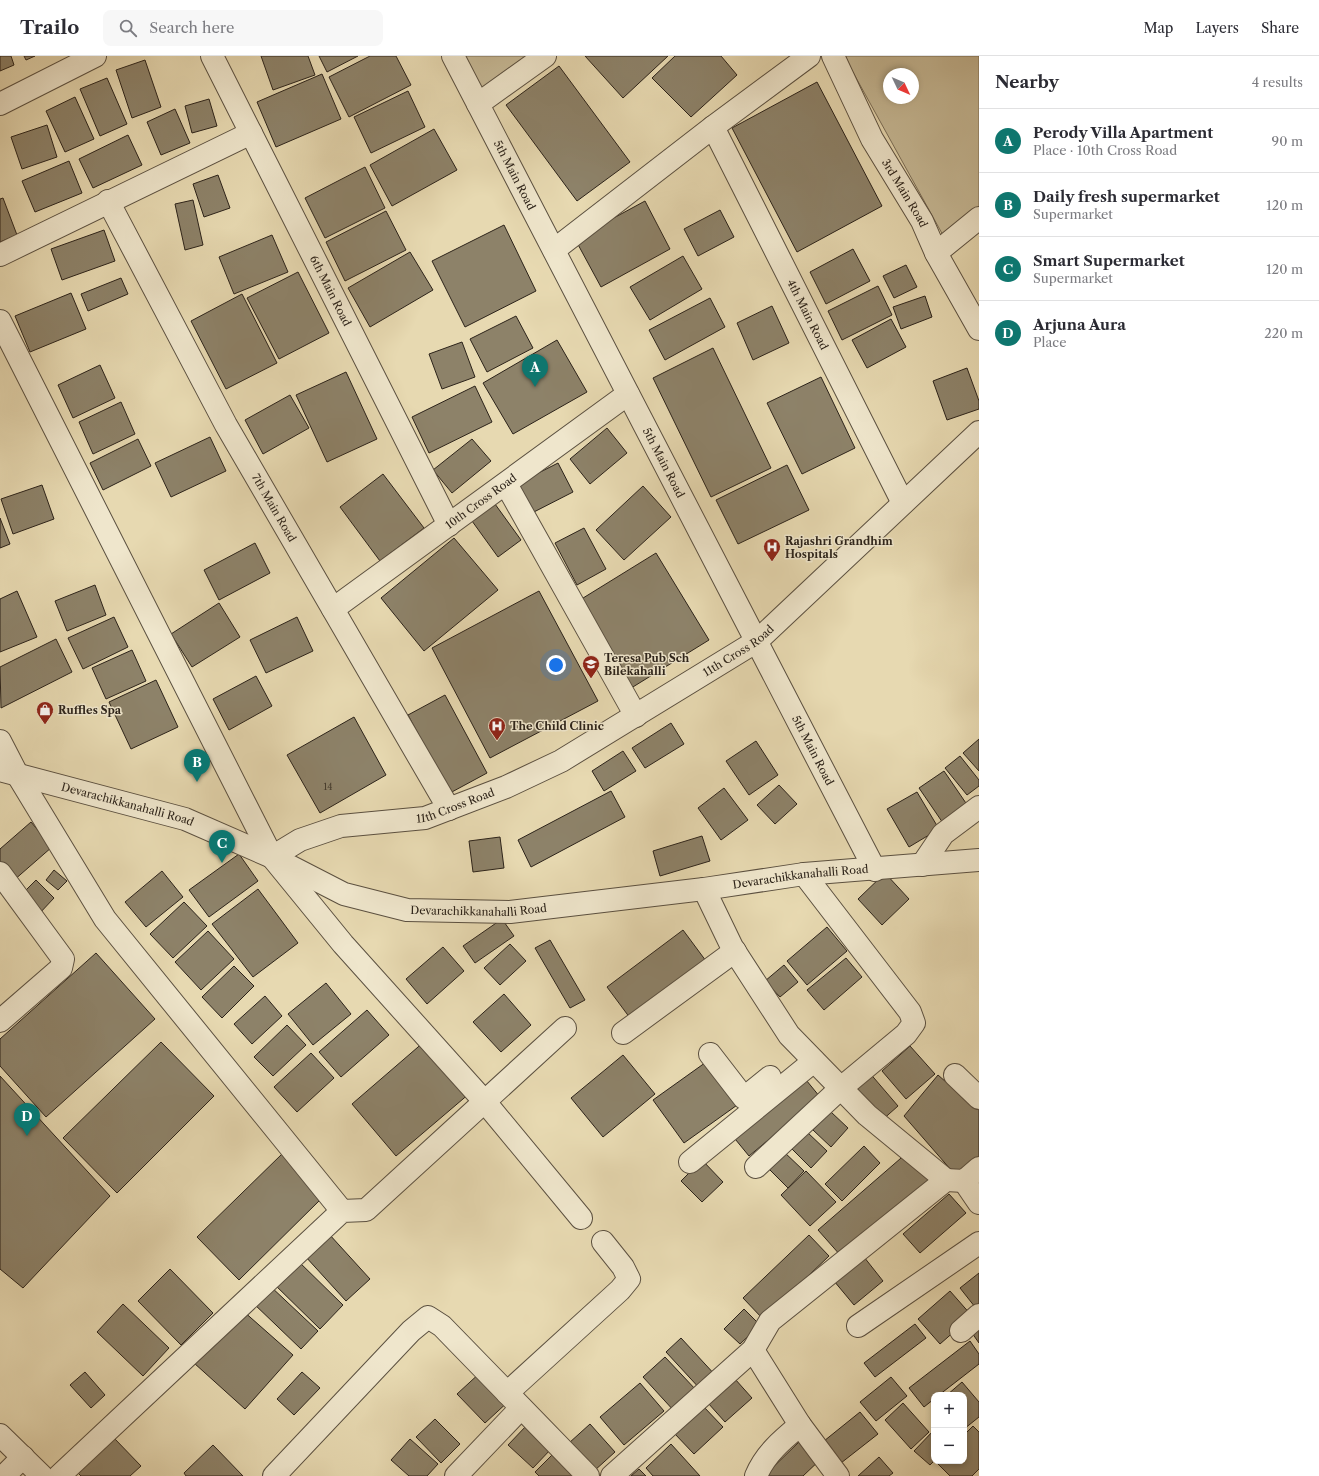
<!DOCTYPE html>
<meta charset="utf-8">
<style>
body{margin:0;font-family:"Libre Caslon Text",serif;background:#f7f7f7;color:#2b2b33}
.controls{position:absolute;right:12px;bottom:12px;display:grid;overflow:hidden;border-radius:8px;box-shadow:0 2px 6px #0003}
.controls button{width:36px;height:36px;display:grid;place-items:center;padding:0;border:0;border-bottom:1px solid #e1e1e2;background:#fff;color:#2b2b33;font:20px sans-serif}
.compass{position:absolute;left:883px;top:12px;width:36px;height:36px;border-radius:50%;background:#fff;box-shadow:0 2px 6px #0003;rotate:134deg}
.you{position:absolute;left:556px;top:609px;width:14px;height:14px;margin:-10px;border:3px solid #fff;border-radius:50%;background:#1a73e8;box-shadow:0 0 0 6px #1a73e833}
.badge{display:grid;place-items:center;width:26px;height:26px;border-radius:50%;background:#0f766e;color:#fff;font-size:13px;font-weight:700}
.pin{position:absolute;translate:-50% -33px;filter:drop-shadow(0 1px 2px #0008)}
.pin::after{content:'';position:absolute;top:21px;width:14px;height:12px;background:inherit;clip-path:polygon(0 0,100% 0,50% 100%)}
.list{margin:0;padding:0;list-style:none}
h2{display:flex;justify-content:space-between;align-items:center;height:52px;margin:0;padding:0 16px;font-size:17px}
h2 small{font-size:13px;font-weight:400;color:#7c7c81}
.list li{display:grid;grid-template-columns:26px 1fr auto;gap:12px;align-items:center;box-sizing:border-box;height:64px;padding:0 16px;border-top:1px solid #e1e1e2}
.list b{display:block;font-size:15px;white-space:nowrap}
.list p{margin:0;font-size:13px;white-space:nowrap;color:#7c7c81}
.list em{font-size:13px;font-style:normal;color:#7c7c81}
.icon{flex:none;width:22px;height:22px;fill:none;stroke:currentColor;stroke-width:2;stroke-linecap:round;stroke-linejoin:round}
.map{position:relative;flex:none;width:979px;height:1420px;overflow:hidden}
header{display:flex;align-items:center;gap:24px;box-sizing:border-box;height:56px;padding:0 20px;background:#fff;border-bottom:1px solid #e1e1e2}
header strong{font-size:19px}
nav{display:flex;gap:22px;margin-inline-start:auto;font-size:14px}
.search{width:280px;height:36px;background:#f7f7f7;display:flex;align-items:center;gap:10px;box-sizing:border-box;padding:0 14px;border-radius:8px;color:#7c7c81;font-size:15px}
main{display:flex}
aside{flex:1;background:#fff}
.map>svg:first-child{display:block}
</style>
<header>
<strong>Trailo</strong>
<div class="search"><svg class="icon" aria-label="search" viewBox="0 0 24 24"><circle cx="10" cy="10" r="6"/><path d="M15 15l6 6"/></svg>Search here</div>
<nav><a>Map</a><a>Layers</a><a>Share</a></nav>
</header>
<main>
<div class="map">
<svg width="979" height="1420" viewBox="0 0 979 1420">
<rect width="100%" height="100%" fill="#e7d9b1"/>
<filter id="stains"><feTurbulence type="fractalNoise" baseFrequency=".005" numOctaves="4"/><feColorMatrix values="0 0 0 0 .2 0 0 0 0 .09 0 0 0 0 .02 0 0 0 .5 -.17"/></filter>
<radialGradient id="worn" r=".72"><stop offset=".6" stop-color="#630" stop-opacity="0"/><stop offset="1" stop-color="#630" stop-opacity=".3"/></radialGradient>
<!-- green -->
<path fill="#c7ba97" stroke="#7a6e58" fill-rule="evenodd" d="M 453,0 L 545,0 L 478,48 Z
M 844,0 L 979,0 L 979,151 L 944,181 ZM 889,18 L 913,18 L 913,42 L 889,42 Z"/>
<!-- building -->
<path fill="#8d8269" stroke="#2c231a" d="M 0,0 L 11,0 L 14,9 L 0,15 Z
M 24,0 L 35,0 L 26,4 Z
M 261,0 L 308,0 L 315,19 L 273,34 Z
M 319,0 L 358,0 L 327,16 Z
M 370,0 L 396,0 L 411,29 L 349,61 L 329,21 Z
M 585,0 L 668,0 L 623,42 Z
M 675,0 L 721,0 L 737,19 L 691,61 L 652,22 Z
M 145,4 L 161,51 L 132,62 L 116,14 Z
M 559,10 L 630,106 L 577,145 L 506,49 Z
M 322,18 L 341,63 L 276,91 L 257,46 Z
M 107,22 L 127,68 L 100,80 L 80,33 Z
M 817,26 L 882,150 L 797,196 L 732,72 Z
M 408,35 L 425,71 L 371,97 L 354,61 Z
M 75,41 L 94,83 L 65,96 L 46,55 Z
M 209,43 L 217,70 L 192,77 L 185,50 Z
M 175,53 L 190,87 L 161,99 L 147,66 Z
M 47,69 L 57,101 L 22,113 L 11,81 Z
M 434,73 L 457,114 L 392,150 L 370,109 Z
M 128,79 L 142,109 L 93,132 L 79,103 Z
M 69,105 L 82,137 L 35,156 L 22,125 Z
M 365,111 L 385,152 L 325,182 L 305,142 Z
M 218,119 L 230,152 L 204,161 L 193,128 Z
M 3,142 L 17,179 L 0,186 L 0,143 Z
M 193,144 L 203,189 L 185,194 L 175,148 Z
M 645,145 L 670,193 L 601,231 L 575,183 Z
M 720,154 L 734,181 L 698,200 L 684,173 Z
M 386,155 L 406,194 L 345,225 L 326,186 Z
M 504,169 L 536,235 L 465,271 L 432,205 Z
M 104,174 L 115,205 L 62,224 L 51,193 Z
M 272,179 L 288,216 L 234,238 L 219,201 Z
M 853,193 L 870,225 L 826,248 L 810,216 Z
M 410,196 L 433,234 L 370,271 L 348,232 Z
M 683,200 L 702,233 L 650,264 L 630,231 Z
M 906,209 L 917,231 L 894,242 L 883,220 Z
M 298,216 L 329,277 L 279,303 L 247,242 Z
M 121,222 L 128,238 L 88,255 L 81,238 Z
M 878,230 L 892,259 L 842,284 L 828,255 Z
M 71,237 L 86,273 L 30,296 L 15,260 Z
M 242,238 L 277,307 L 226,333 L 191,265 Z
M 925,240 L 932,261 L 901,273 L 893,251 Z
M 710,242 L 725,271 L 665,304 L 649,274 Z
M 772,250 L 789,287 L 753,304 L 737,267 Z
M 516,260 L 533,292 L 487,316 L 470,283 Z
M 891,263 L 906,291 L 867,312 L 852,284 Z
M 557,284 L 587,336 L 513,378 L 483,327 Z
M 462,286 L 475,321 L 442,333 L 429,298 Z
M 713,292 L 771,412 L 711,441 L 653,322 Z
M 100,309 L 115,342 L 73,362 L 58,329 Z
M 967,312 L 979,345 L 979,353 L 947,364 L 933,325 Z
M 346,316 L 377,383 L 327,406 L 296,339 Z
M 821,321 L 855,392 L 802,418 L 767,347 Z
M 475,330 L 492,366 L 429,397 L 412,361 Z
M 290,339 L 309,372 L 263,398 L 245,364 Z
M 121,346 L 135,378 L 93,398 L 79,366 Z
M 607,372 L 627,397 L 590,428 L 570,403 Z
M 210,381 L 226,415 L 171,441 L 155,407 Z
M 138,383 L 151,410 L 103,434 L 90,407 Z
M 472,383 L 491,405 L 452,437 L 433,414 Z
M 558,407 L 573,436 L 528,459 L 513,430 Z
M 787,409 L 809,454 L 738,488 L 716,444 Z
M 383,418 L 424,472 L 380,505 L 340,451 Z
M 42,429 L 54,463 L 13,478 L 1,443 Z
M 643,430 L 671,461 L 624,504 L 596,474 Z
M 495,448 L 521,484 L 498,501 L 472,465 Z
M 0,462 L 10,488 L 0,492 Z
M 584,472 L 606,513 L 577,529 L 555,487 Z
M 454,482 L 498,534 L 424,595 L 381,542 Z
M 255,487 L 270,517 L 219,544 L 204,514 Z
M 656,497 L 709,584 L 628,634 L 575,547 Z
M 95,529 L 106,559 L 67,575 L 55,545 Z
M 17,535 L 37,581 L 0,596 L 0,543 Z
M 539,535 L 598,645 L 490,702 L 432,592 Z
M 219,547 L 240,581 L 192,611 L 171,578 Z
M 114,561 L 128,591 L 83,613 L 68,582 Z
M 297,561 L 313,595 L 266,617 L 250,584 Z
M 56,583 L 72,616 L 1,652 L 0,611 Z
M 132,594 L 146,625 L 106,643 L 92,612 Z
M 256,620 L 272,650 L 229,674 L 213,643 Z
M 156,624 L 178,671 L 131,693 L 109,646 Z
M 445,639 L 487,717 L 450,737 L 408,659 Z
M 354,661 L 386,719 L 320,757 L 287,699 Z
M 671,667 L 684,688 L 645,712 L 632,692 Z
M 979,683 L 979,715 L 963,697 Z
M 756,685 L 778,719 L 749,739 L 726,705 Z
M 623,695 L 636,715 L 604,735 L 592,715 Z
M 960,700 L 979,724 L 979,730 L 967,739 L 945,712 Z
M 944,715 L 970,753 L 945,770 L 919,732 Z
M 779,729 L 797,748 L 775,768 L 757,749 Z
M 724,732 L 748,764 L 721,784 L 698,752 Z
M 611,735 L 625,761 L 531,811 L 518,784 Z
M 917,736 L 939,773 L 909,791 L 887,753 Z
M 31,766 L 52,791 L 13,825 L 0,809 L 0,793 Z
M 702,780 L 710,805 L 660,820 L 653,795 Z
M 500,781 L 504,812 L 473,816 L 469,785 Z
M 239,798 L 258,825 L 209,861 L 189,834 Z
M 54,814 L 67,825 L 58,834 L 46,824 Z
M 162,815 L 183,841 L 146,871 L 125,846 Z
M 885,817 L 909,843 L 882,869 L 858,843 Z
M 36,824 L 54,842 L 38,859 L 19,841 Z
M 258,833 L 298,887 L 253,921 L 212,868 Z
M 184,846 L 207,870 L 173,902 L 150,878 Z
M 502,863 L 514,880 L 475,907 L 463,890 Z
M 827,871 L 847,895 L 807,929 L 787,905 Z
M 683,874 L 706,905 L 630,962 L 607,931 Z
M 208,875 L 234,903 L 201,934 L 175,906 Z
M 550,884 L 585,944 L 570,952 L 535,892 Z
M 510,888 L 526,905 L 500,929 L 484,912 Z
M 443,891 L 464,915 L 427,948 L 406,923 Z
M 96,897 L 155,963 L 46,1061 L 0,1010 L 0,983 Z
M 846,902 L 862,921 L 824,954 L 807,934 Z
M 784,909 L 798,926 L 780,941 L 765,925 Z
M 234,910 L 254,930 L 222,962 L 202,941 Z
M 326,927 L 351,958 L 313,989 L 288,958 Z
M 504,938 L 531,969 L 501,996 L 473,966 Z
M 265,940 L 282,960 L 252,988 L 234,968 Z
M 367,954 L 389,979 L 341,1021 L 319,996 Z
M 287,969 L 306,989 L 273,1020 L 254,1001 Z
M 425,985 L 470,1037 L 396,1100 L 352,1048 Z
M 161,986 L 214,1040 L 117,1137 L 63,1082 Z
M 910,990 L 935,1018 L 906,1043 L 882,1015 Z
M 311,997 L 334,1022 L 297,1056 L 274,1031 Z
M 623,999 L 655,1038 L 603,1081 L 571,1042 Z
M 709,1004 L 740,1047 L 684,1087 L 653,1044 Z
M 868,1015 L 898,1050 L 880,1066 L 849,1030 Z
M 802,1019 L 820,1041 L 749,1100 L 731,1078 Z
M 938,1019 L 962,1040 L 979,1048 L 979,1104 L 958,1122 L 904,1060 Z
M 0,1020 L 110,1140 L 23,1232 L 0,1213 Z
M 831,1056 L 848,1072 L 831,1091 L 813,1074 Z
M 807,1076 L 827,1095 L 811,1112 L 791,1092 Z
M 864,1090 L 880,1107 L 842,1145 L 825,1128 Z
M 782,1094 L 804,1115 L 788,1132 L 766,1110 Z
M 908,1096 L 931,1122 L 841,1200 L 818,1174 Z
M 282,1098 L 323,1141 L 239,1224 L 197,1181 Z
M 702,1104 L 723,1126 L 702,1146 L 681,1125 Z
M 806,1115 L 836,1146 L 810,1170 L 781,1139 Z
M 949,1138 L 966,1157 L 920,1197 L 903,1178 Z
M 329,1178 L 370,1223 L 346,1245 L 305,1200 Z
M 809,1179 L 829,1200 L 763,1263 L 743,1242 Z
M 294,1201 L 343,1249 L 320,1273 L 271,1225 Z
M 864,1201 L 883,1225 L 854,1249 L 834,1225 Z
M 170,1213 L 213,1257 L 181,1289 L 138,1245 Z
M 979,1217 L 979,1247 L 975,1251 L 960,1232 Z
M 269,1229 L 318,1275 L 301,1293 L 252,1246 Z
M 950,1235 L 972,1260 L 940,1288 L 918,1263 Z
M 123,1248 L 169,1292 L 143,1320 L 97,1276 Z
M 744,1253 L 760,1269 L 740,1288 L 724,1273 Z
M 242,1254 L 293,1299 L 245,1353 L 194,1307 Z
M 915,1268 L 926,1282 L 875,1321 L 864,1307 Z
M 979,1271 L 979,1287 L 972,1277 Z
M 681,1282 L 717,1321 L 702,1335 L 666,1296 Z
M 970,1285 L 979,1298 L 979,1308 L 939,1339 L 934,1339 L 934,1343 L 924,1351 L 909,1332 Z
M 665,1301 L 697,1335 L 675,1356 L 643,1321 Z
M 482,1315 L 510,1344 L 485,1367 L 457,1338 Z
M 85,1316 L 105,1339 L 91,1352 L 70,1329 Z
M 302,1316 L 320,1332 L 294,1359 L 277,1343 Z
M 891,1321 L 907,1340 L 876,1365 L 860,1346 Z
M 735,1323 L 752,1342 L 725,1366 L 708,1347 Z
M 962,1326 L 979,1346 L 979,1361 L 964,1373 L 964,1339 L 947,1339 Z
M 640,1327 L 664,1355 L 624,1389 L 600,1361 Z
M 903,1347 L 929,1376 L 911,1393 L 885,1364 Z
M 703,1350 L 723,1371 L 694,1398 L 674,1377 Z
M 860,1356 L 878,1378 L 841,1407 L 824,1385 Z
M 435,1363 L 460,1388 L 441,1407 L 416,1381 Z
M 590,1368 L 615,1396 L 594,1415 L 569,1387 Z
M 527,1369 L 552,1392 L 533,1412 L 508,1389 Z
M 973,1370 L 979,1376 L 979,1413 L 972,1420 L 950,1420 L 937,1407 L 938,1405 L 964,1405 L 964,1379 Z
M 934,1374 L 934,1405 L 930,1409 L 914,1395 Z
M 114,1382 L 141,1410 L 130,1420 L 81,1420 L 77,1416 Z
M 803,1382 L 822,1402 L 803,1420 L 764,1420 Z
M 410,1383 L 438,1408 L 427,1420 L 409,1420 L 391,1404 Z
M 671,1388 L 700,1420 L 653,1420 L 646,1412 Z
M 213,1389 L 243,1420 L 186,1420 L 184,1417 Z
M 556,1395 L 581,1420 L 539,1420 L 535,1416 Z
M 879,1401 L 893,1417 L 889,1420 L 858,1420 Z
M 639,1413 L 646,1420 L 631,1420 Z"/>
<g fill="none" stroke-linecap="round" stroke-linejoin="round">
<defs>
<g id="minor">
<path id="s1" d="M 212,0 L 449,469"/>
<path id="s2" d="M 453,0 L 875,814"/>
<path id="s3" d="M 833,0 L 872,83 L 922,165 L 936,197 L 979,273"/>
<path d="M 0,48 L 95,0"/>
<path d="M 478,48 L 545,0"/>
<path id="s4" d="M 713,71 L 903,447"/>
<path id="s5" d="M 108,145 L 226,369 L 449,753"/>
<path d="M 554,194 L 713,71 L 809,0"/>
<path d="M 936,197 L 979,162"/>
<path d="M 0,199 L 251,77"/>
<path d="M 0,265 L 272,801 L 343,888 L 485,1046 L 581,1162"/>
<path d="M 506,428 L 636,660"/>
<path id="s6" d="M 333,553 L 628,338"/>
<path d="M 0,685 L 17,718 L 105,863 L 342,1155"/>
<path id="s7" d="M 0,714 L 185,763 L 272,801 L 344,838 L 407,854 L 510,856 L 704,833 L 804,818 L 979,804"/>
<path id="s8" d="M 272,801 L 300,784 L 341,770 L 425,762 L 506,731 L 561,705 L 757,585 L 979,376"/>
<path d="M 922,809 L 943,778 L 979,751"/>
<path d="M 0,817 L 63,903 L 61,912 L 0,965"/>
<path d="M 704,833 L 732,891 L 789,979 L 867,1059 L 946,1124"/>
<path d="M 623,977 L 735,895"/>
<path d="M 710,998 L 744,1042 L 770,1021"/>
<path d="M 955,1019 L 979,1042"/>
<path d="M 690,1106 L 814,1005"/>
<path d="M 756,1111 L 841,1032 L 906,978 L 914,967 L 910,956 L 804,818"/>
<path d="M 964,1125 L 979,1147"/>
<path d="M 858,1270 L 979,1187"/>
<path d="M 961,1275 L 979,1259"/>
<path d="M 753,1294 L 800,1369 L 838,1420"/>
<path d="M 507,1337 L 620,1234 L 629,1223 L 623,1211 L 603,1186"/>
<path d="M 0,1379 L 42,1420"/>
<path d="M 4,1420 L 23,1401"/>
<path d="M 59,1420 L 342,1155 L 366,1154 L 565,972"/>
<path d="M 274,1420 L 411,1275 L 428,1261 L 442,1270 L 588,1420"/>
<path d="M 456,1420 L 521,1352"/>
<path d="M 612,1420 L 753,1294 L 770,1265 L 946,1124 L 964,1125 L 979,1112"/>
<path d="M 756,1420 C 765,1398 782,1384 800,1369"/>
</g>
</defs>
<!-- minor casing -->
<use href="#minor" stroke="#5b5040" stroke-width="24"/>
<!-- minor -->
<use href="#minor" stroke="#efe6cc" stroke-width="22"/>
</g>
<!-- icons -->
<defs>
<symbol id="hospital-pin" viewBox="-11 -11 22 30"><path d="M0 17L-7.5 6A9.5 9.5 0 1 1 7.5 6Z" fill="#8f2418" stroke="#efe6cc"/><path d="M-5-5h3v3.5h4V-5h3V5h-3V1.5h-4V5h-3Z" fill="#fff"/></symbol>
<symbol id="school-pin" viewBox="-11 -11 22 30"><path d="M0 17L-7.5 6A9.5 9.5 0 1 1 7.5 6Z" fill="#8f2418" stroke="#efe6cc"/><path d="M0-5L7-2L0 1L-7-2ZM-4 1L0 2.5L4 1V4Q0 6-4 4Z" fill="#fff"/></symbol>
<symbol id="shop-pin" viewBox="-11 -11 22 30"><path d="M0 17L-7.5 6A9.5 9.5 0 1 1 7.5 6Z" fill="#8f2418" stroke="#efe6cc"/><path d="M-5-2.5h2.3a2.7 3.5 0 0 1 5.4 0H5L5.5 6h-11ZM-1.5-2.5h3a1.5 2.3 0 0 0-3 0Z" fill="#fff"/></symbol>
</defs>
<g fill-rule="evenodd">
<use href="#hospital-pin" x="762" y="481" width="20" height="27"/>
<use href="#school-pin" x="581" y="598" width="20" height="27"/>
<use href="#shop-pin" x="35" y="644" width="20" height="27"/>
<use href="#hospital-pin" x="487" y="660" width="20" height="27"/>
</g>
<g text-anchor="middle" dominant-baseline="central" stroke-width="3" stroke-linejoin="round" paint-order="stroke">
<!-- number labels -->
<g font-size="9" fill="#443b2e">
<text x="328" y="730">14</text>
</g>
<!-- street labels -->
<g font-size="11" fill="#2c231a" stroke="#efe6cc">
<text stroke="none"><textPath href="#s2" startOffset="134">5th Main Road</textPath></text>
<text stroke="none"><textPath href="#s3" startOffset="155">3rd Main Road</textPath></text>
<text stroke="none"><textPath href="#s1" startOffset="263">6th Main Road</textPath></text>
<text stroke="none"><textPath href="#s4" startOffset="210">4th Main Road</textPath></text>
<text stroke="none"><textPath href="#s2" startOffset="458">5th Main Road</textPath></text>
<text stroke="none"><textPath href="#s6" startOffset="183">10th Cross Road</textPath></text>
<text stroke="none"><textPath href="#s5" startOffset="349">7th Main Road</textPath></text>
<text stroke="none"><textPath href="#s8" startOffset="517">11th Cross Road</textPath></text>
<text stroke="none"><textPath href="#s2" startOffset="782">5th Main Road</textPath></text>
<text stroke="none"><textPath href="#s7" startOffset="132">Devarachikkanahalli Road</textPath></text>
<text stroke="none"><textPath href="#s8" startOffset="193">11th Cross Road</textPath></text>
<text stroke="none"><textPath href="#s7" startOffset="828">Devarachikkanahalli Road</textPath></text>
<text stroke="none"><textPath href="#s7" startOffset="504">Devarachikkanahalli Road</textPath></text>
</g>
<!-- poi labels -->
<g font-size="11" font-weight="bold" fill="#2c231a" stroke="#efe6cc" text-anchor="start">
<text x="785" y="485">Rajashri Grandhim<tspan x="785" dy="13">Hospitals</tspan></text>
<text x="604" y="602">Teresa Pub Sch<tspan x="604" dy="13">Bilekahalli</tspan></text>
<text x="58" y="654">Ruffles Spa</text>
<text x="510" y="670">The Child Clinic</text>
</g>
</g>
<rect width="100%" height="100%" filter="url(#stains)"/>
<rect width="100%" height="100%" fill="url(#worn)"/>
</svg>
<div class="controls">
<button>+</button>
<button>−</button>
</div>
<svg class="compass" viewBox="-18 -18 36 36"><path d="M0-13l5 13h-10z" fill="#e53935"/><path d="M0 13l5-13h-10z" fill="#7c7c81"/></svg>
<div class="you"></div>
<div class="pin badge" style="left:535px;top:331px">A</div>
<div class="pin badge" style="left:197px;top:726px">B</div>
<div class="pin badge" style="left:222px;top:807px">C</div>
<div class="pin badge" style="left:27px;top:1080px">D</div>
</div>
<aside>
<h2>Nearby<small>4 results</small></h2>
<ul class="list">
<li><span class="badge">A</span><div><b>Perody Villa Apartment</b><p>Place · 10th Cross Road</p></div><em>90 m</em></li>
<li><span class="badge">B</span><div><b>Daily fresh supermarket</b><p>Supermarket</p></div><em>120 m</em></li>
<li><span class="badge">C</span><div><b>Smart Supermarket</b><p>Supermarket</p></div><em>120 m</em></li>
<li><span class="badge">D</span><div><b>Arjuna Aura</b><p>Place</p></div><em>220 m</em></li>
</ul>
</aside>
</main>
